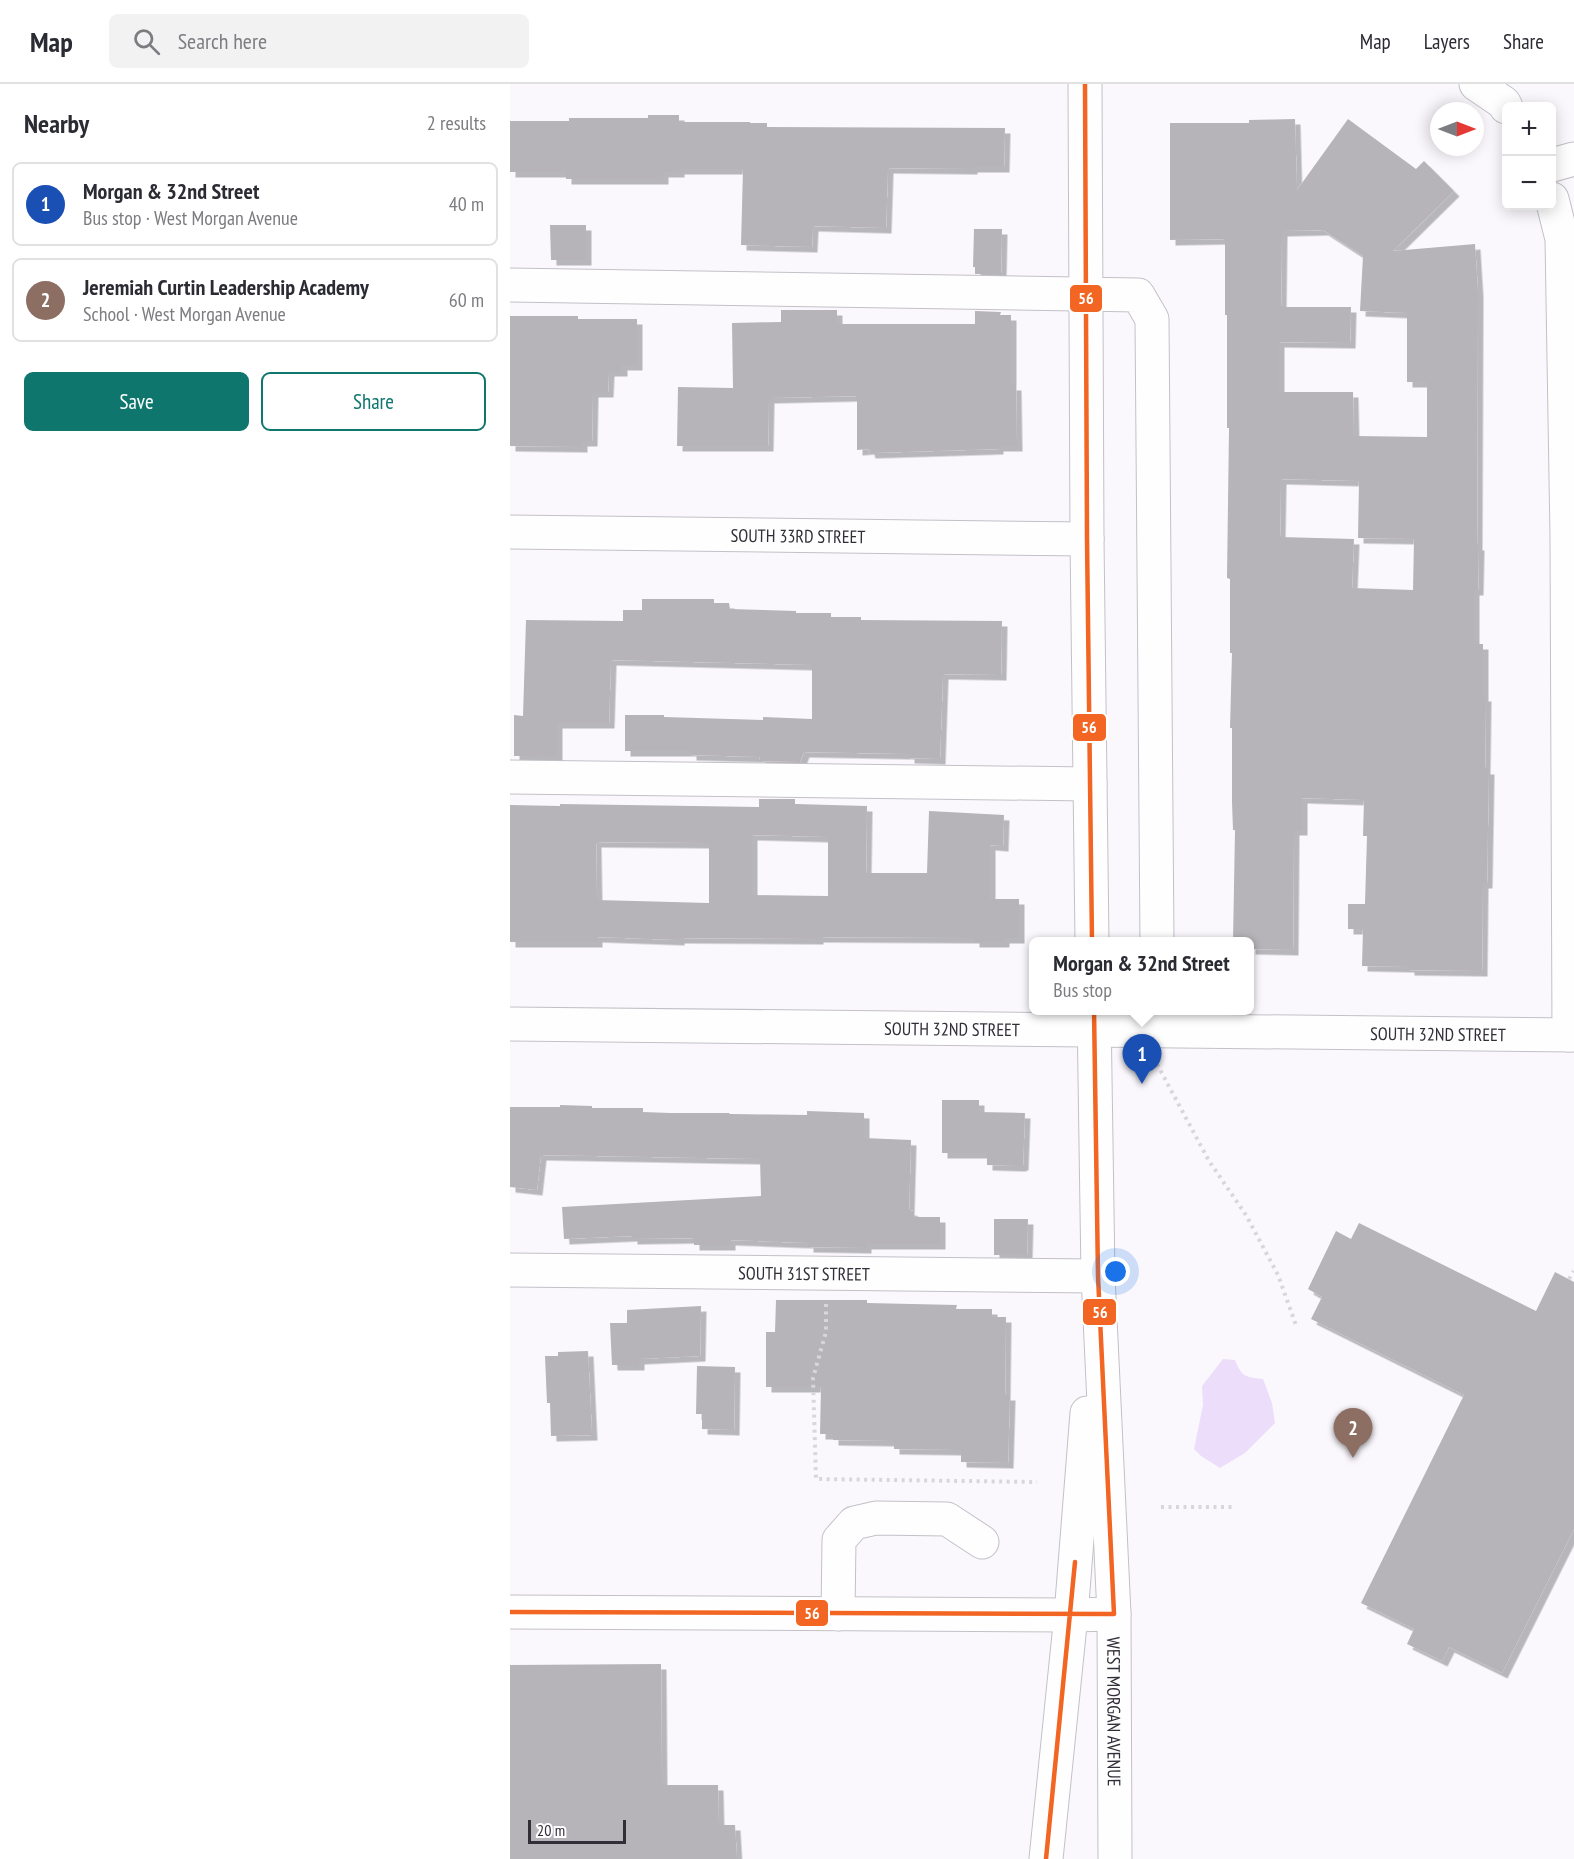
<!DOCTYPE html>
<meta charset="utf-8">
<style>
body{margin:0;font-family:"PT Sans Narrow",sans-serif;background:#f2f2f3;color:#2b2b33}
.controls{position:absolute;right:18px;top:18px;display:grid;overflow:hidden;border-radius:9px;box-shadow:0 3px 15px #0003}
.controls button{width:54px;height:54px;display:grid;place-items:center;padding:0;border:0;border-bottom:2px solid #e1e1e2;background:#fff;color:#2b2b33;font:30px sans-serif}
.compass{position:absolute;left:920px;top:18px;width:54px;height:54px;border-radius:50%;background:#fff;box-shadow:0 3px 15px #0003;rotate:90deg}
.scale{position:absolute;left:18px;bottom:15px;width:98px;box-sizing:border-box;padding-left:6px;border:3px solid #322e37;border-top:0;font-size:16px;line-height:21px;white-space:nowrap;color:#322e37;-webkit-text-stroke:4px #fff;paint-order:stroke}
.you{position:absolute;left:606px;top:1188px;width:21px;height:21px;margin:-15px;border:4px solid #fff;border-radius:50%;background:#1a73e8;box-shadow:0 0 0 9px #1a73e833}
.badge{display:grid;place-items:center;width:39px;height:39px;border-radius:50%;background:#0f766e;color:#fff;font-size:20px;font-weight:700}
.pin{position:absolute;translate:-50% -50px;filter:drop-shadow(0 2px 3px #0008)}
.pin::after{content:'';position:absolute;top:32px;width:21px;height:18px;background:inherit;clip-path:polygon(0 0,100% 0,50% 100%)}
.popup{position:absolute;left:519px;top:853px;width:225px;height:78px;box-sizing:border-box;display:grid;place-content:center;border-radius:9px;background:#fff;filter:drop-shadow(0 2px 4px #0005);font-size:20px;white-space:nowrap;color:#7c7c81}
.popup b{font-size:22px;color:#2b2b33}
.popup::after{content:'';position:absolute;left:50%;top:100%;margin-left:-12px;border:12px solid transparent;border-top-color:#fff}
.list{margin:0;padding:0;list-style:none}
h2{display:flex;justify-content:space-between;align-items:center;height:78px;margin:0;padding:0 24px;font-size:26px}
h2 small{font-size:20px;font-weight:400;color:#7c7c81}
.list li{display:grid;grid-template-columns:39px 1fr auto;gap:18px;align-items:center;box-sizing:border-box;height:84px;margin:0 12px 12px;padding:0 12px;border:2px solid #e1e1e2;border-radius:9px}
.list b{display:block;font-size:22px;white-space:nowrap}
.list p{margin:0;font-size:20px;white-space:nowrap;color:#7c7c81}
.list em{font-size:20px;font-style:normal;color:#7c7c81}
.actions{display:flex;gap:12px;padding:18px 24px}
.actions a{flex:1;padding:14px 0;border:2px solid #0f766e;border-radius:9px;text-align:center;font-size:21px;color:#0f766e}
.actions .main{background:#0f766e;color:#fff}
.icon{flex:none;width:33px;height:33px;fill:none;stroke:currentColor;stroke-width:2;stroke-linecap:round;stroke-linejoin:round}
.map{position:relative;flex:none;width:1064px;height:1775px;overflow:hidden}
header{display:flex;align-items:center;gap:36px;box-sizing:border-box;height:84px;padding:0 30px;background:#fff;border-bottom:2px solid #e1e1e2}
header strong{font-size:28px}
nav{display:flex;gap:33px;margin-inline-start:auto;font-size:21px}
.search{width:420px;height:54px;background:#f2f2f3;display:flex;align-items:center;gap:15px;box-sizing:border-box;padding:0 21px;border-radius:9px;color:#7c7c81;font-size:22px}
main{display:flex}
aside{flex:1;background:#fff}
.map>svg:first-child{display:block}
</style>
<header>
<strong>Map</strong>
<div class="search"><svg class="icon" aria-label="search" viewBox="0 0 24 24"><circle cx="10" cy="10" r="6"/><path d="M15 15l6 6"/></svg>Search here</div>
<nav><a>Map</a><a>Layers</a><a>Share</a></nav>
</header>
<main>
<aside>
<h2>Nearby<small>2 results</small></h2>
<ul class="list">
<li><span class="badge" style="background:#1a4fb4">1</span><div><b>Morgan &amp; 32nd Street</b><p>Bus stop · West Morgan Avenue</p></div><em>40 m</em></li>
<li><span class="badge" style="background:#8d6e63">2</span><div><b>Jeremiah Curtin Leadership Academy</b><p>School · West Morgan Avenue</p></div><em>60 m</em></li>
</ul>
<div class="actions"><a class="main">Save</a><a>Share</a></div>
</aside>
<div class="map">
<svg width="1064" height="1775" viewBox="0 0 1064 1775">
<defs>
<filter id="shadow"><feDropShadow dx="5.5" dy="5.5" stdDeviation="0" flood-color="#0004"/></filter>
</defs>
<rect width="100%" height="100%" fill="#faf8fd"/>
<!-- green -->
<path fill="#ecdefa" d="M 713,1275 L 725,1276 C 732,1293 735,1293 753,1295 L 762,1319 L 765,1339 L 735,1369 L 710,1384 L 691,1372 L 684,1365 L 693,1321 L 692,1302 Z"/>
<!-- building -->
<path fill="#b6b3b9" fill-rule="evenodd" filter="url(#shadow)" d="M 138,31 L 169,31 L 169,38 L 240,38 L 240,39 L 257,39 L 257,43 L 495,44 L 494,83 L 462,83 L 462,85 L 378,84 L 376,144 L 303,142 L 302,163 L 231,161 L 233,85 L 169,85 L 169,88 L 153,88 L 153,95 L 56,95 L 56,88 L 0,88 L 0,37 L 59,37 L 59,34 L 138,34 Z
M 785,35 L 787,106 L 838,35 L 906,85 L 914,77 L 944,107 L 883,167 L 965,160 L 968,208 L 967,461 L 969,461 L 968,506 L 964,506 L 964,560 L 973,560 L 973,612 L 976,612 L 975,685 L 979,685 L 977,799 L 973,799 L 972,887 L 899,886 L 899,883 L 852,882 L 853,845 L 838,845 L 838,820 L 855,820 L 857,752 L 853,752 L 854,716 L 792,714 L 792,746 L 784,746 L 783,866 L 740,865 L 740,858 L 723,858 L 725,746 L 723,746 L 722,718 L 722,644 L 720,644 L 722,569 L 720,569 L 720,495 L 717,494 L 719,344 L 717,344 L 717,231 L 715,231 L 715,155 L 660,156 L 660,39 L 739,39 L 739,36 ZM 813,146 L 853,172 L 850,227 L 897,229 L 897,298 L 917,298 L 917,353 L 844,352 L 843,308 L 769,308 L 769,258 L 840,259 L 841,223 L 771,223 L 772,147 ZM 771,395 L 849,397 L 848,454 L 904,455 L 903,506 L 842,504 L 844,455 L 770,453 Z
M 40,141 L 76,141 L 76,176 L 41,176 Z
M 464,145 L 492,145 L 491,190 L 465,190 L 465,183 L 463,183 Z
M 271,226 L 327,226 L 327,240 L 465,240 L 465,227 L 491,228 L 490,231 L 501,231 L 501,301 L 506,301 L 507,362 L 488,362 L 488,365 L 360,369 L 359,365 L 347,366 L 347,312 L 259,314 L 258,362 L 167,362 L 168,303 L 223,304 L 222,239 L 271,238 Z
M 0,232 L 68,232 L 68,235 L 127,235 L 127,281 L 112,281 L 112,287 L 99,287 L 98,308 L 83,308 L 82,357 L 72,357 L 72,363 L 0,362 Z
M 132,515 L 204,515 L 204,519 L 219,519 L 220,525 L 286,527 L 286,529 L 321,529 L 321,533 L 351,533 L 351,536 L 492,537 L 491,591 L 433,590 L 430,675 L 399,674 L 399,670 L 294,668 L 290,678 L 249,677 L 250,673 L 181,671 L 181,667 L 115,667 L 115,631 L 154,631 L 154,633 L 253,636 L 253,633 L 302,635 L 302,581 L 101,576 L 99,639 L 47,639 L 47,672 L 4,672 L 4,631 L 13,632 L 16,536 L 113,537 L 113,526 L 132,526 Z
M 249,715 L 285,715 L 285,720 L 357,722 L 356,789 L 417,789 L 419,727 L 494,731 L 493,762 L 480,761 L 480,815 L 509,815 L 509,854 L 494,854 L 494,858 L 464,858 L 464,854 L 308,853 L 308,855 L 169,854 L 169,856 L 87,853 L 87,858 L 0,858 L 0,721 L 50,722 L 50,720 L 249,723 ZM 242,751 L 318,753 L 318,812 L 242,811 ZM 86,758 L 199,759 L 199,819 L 87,816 Z
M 432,1016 L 469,1016 L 469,1028 L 515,1029 L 513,1081 L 511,1081 L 511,1082 L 477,1081 L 477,1069 L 432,1069 Z
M 50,1021 L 82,1022 L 82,1024 L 133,1024 L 133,1028 L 160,1029 L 219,1029 L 220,1030 L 297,1031 L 297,1027 L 354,1029 L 354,1054 L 401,1056 L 399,1126 L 403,1127 L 403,1133 L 430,1133 L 430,1160 L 356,1160 L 356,1164 L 298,1163 L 298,1159 L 220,1156 L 220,1161 L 184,1161 L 184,1154 L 122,1155 L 122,1152 L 54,1155 L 52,1123 L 251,1112 L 250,1075 L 31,1071 L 27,1106 L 0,1103 L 0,1023 L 50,1023 Z
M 484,1135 L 518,1135 L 517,1171 L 484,1171 Z
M 849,1139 L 1026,1227 L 1045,1188 L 1064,1198 L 1064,1445 L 992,1589 L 939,1563 L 932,1577 L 897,1560 L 904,1545 L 851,1519 L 954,1311 L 801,1235 L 812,1213 L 798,1205 L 826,1147 L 841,1155 Z
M 266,1216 L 357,1216 L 357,1219 L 447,1221 L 446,1225 L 482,1225 L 482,1233 L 496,1233 L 495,1311 L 500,1311 L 498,1379 L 451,1378 L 451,1366 L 384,1365 L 384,1357 L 323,1356 L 323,1350 L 310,1350 L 311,1303 L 256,1303 L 256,1248 L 265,1248 Z
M 191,1222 L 190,1272 L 129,1275 L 129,1281 L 102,1281 L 100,1239 L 117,1239 L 117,1226 Z
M 78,1267 L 82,1351 L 41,1352 L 40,1319 L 37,1319 L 35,1272 L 48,1272 L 48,1268 Z
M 187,1282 L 225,1283 L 224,1346 L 192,1345 L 192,1330 L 186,1330 Z
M 151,1580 L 152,1701 L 208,1701 L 209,1741 L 225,1741 L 227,1775 L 0,1775 L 0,1581 Z"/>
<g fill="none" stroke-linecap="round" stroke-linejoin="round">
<defs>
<g id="minor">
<path d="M 575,0 L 577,455 L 582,858"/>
<path d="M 966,0 L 994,19 L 996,23"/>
<path d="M 1042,81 L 1064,75"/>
<path d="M 1042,115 L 1052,155 L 1057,452 L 1059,951"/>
<path d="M 0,201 L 628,211 L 642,235 L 647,858"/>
<path id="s1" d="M 0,448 L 577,455"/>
<path d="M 0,693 L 580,700"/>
<path id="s2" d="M 584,926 L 588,1192 L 604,1530 L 605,1775"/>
<path id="s3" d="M 0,940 L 1064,951"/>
<path id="s4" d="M 0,1186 L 588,1192"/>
<path d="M 0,1528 L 561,1531 L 604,1530"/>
<path d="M 328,1530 L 329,1456 L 344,1439 L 366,1434 L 437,1435 L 472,1458"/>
<path d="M 536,1775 L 561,1531 L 577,1329"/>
</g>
</defs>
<!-- minor casing -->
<use href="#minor" stroke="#c3c0c7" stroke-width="35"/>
<!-- path -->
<path stroke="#d7d7da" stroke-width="4" stroke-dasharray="3 4.5" stroke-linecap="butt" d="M 647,980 L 699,1077 L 736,1131 L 768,1191 L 787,1244
M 1059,1195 L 1064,1187
M 316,1220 L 316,1248 L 303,1294 L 306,1395 L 527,1398
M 651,1423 L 726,1423"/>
<!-- minor -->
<use href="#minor" stroke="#fefeff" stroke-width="33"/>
<defs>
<path id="bus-1" d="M 575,0 L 577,455 L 582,858
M 0,1528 L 604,1530 L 588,1192 L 584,926
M 536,1775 L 565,1478"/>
</defs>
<!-- bus-1 casing -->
<use href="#bus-1" stroke="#fff" stroke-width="9"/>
<!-- bus-1 -->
<use href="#bus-1" stroke="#f26522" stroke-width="4.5"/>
</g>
<g text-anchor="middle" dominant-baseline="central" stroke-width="5" stroke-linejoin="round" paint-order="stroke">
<!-- street labels -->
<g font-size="18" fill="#322e37" stroke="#fff">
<text stroke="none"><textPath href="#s1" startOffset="288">SOUTH 33RD STREET</textPath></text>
<text stroke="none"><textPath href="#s3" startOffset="442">SOUTH 32ND STREET</textPath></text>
<text stroke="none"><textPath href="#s3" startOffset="928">SOUTH 32ND STREET</textPath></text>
<text stroke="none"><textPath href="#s4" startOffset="294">SOUTH 31ST STREET</textPath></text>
<text stroke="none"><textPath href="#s2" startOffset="702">WEST MORGAN AVENUE</textPath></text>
</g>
</g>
<g stroke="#fff" stroke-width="2">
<rect x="559" y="200" width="34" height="29" rx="6" fill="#f26522"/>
<rect x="562" y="629" width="35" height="29" rx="6" fill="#f26522"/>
<rect x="572" y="1214" width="35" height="28" rx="6" fill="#f26522"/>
<rect x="285" y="1515" width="34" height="28" rx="6" fill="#f26522"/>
</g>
<g font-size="16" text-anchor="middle" font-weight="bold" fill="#fff">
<text x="576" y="220">56</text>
<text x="579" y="649">56</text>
<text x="590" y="1234">56</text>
<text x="302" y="1535">56</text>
</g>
</svg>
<div class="controls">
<button>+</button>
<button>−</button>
</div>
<svg class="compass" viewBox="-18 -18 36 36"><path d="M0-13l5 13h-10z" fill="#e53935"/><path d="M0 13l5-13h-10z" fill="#7c7c81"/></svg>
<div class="scale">20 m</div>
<div class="you"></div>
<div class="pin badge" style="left:632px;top:1000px;background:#1a4fb4">1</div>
<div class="popup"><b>Morgan &amp; 32nd Street</b>Bus stop</div>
<div class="pin badge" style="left:843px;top:1374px;background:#8d6e63">2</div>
</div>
</main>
